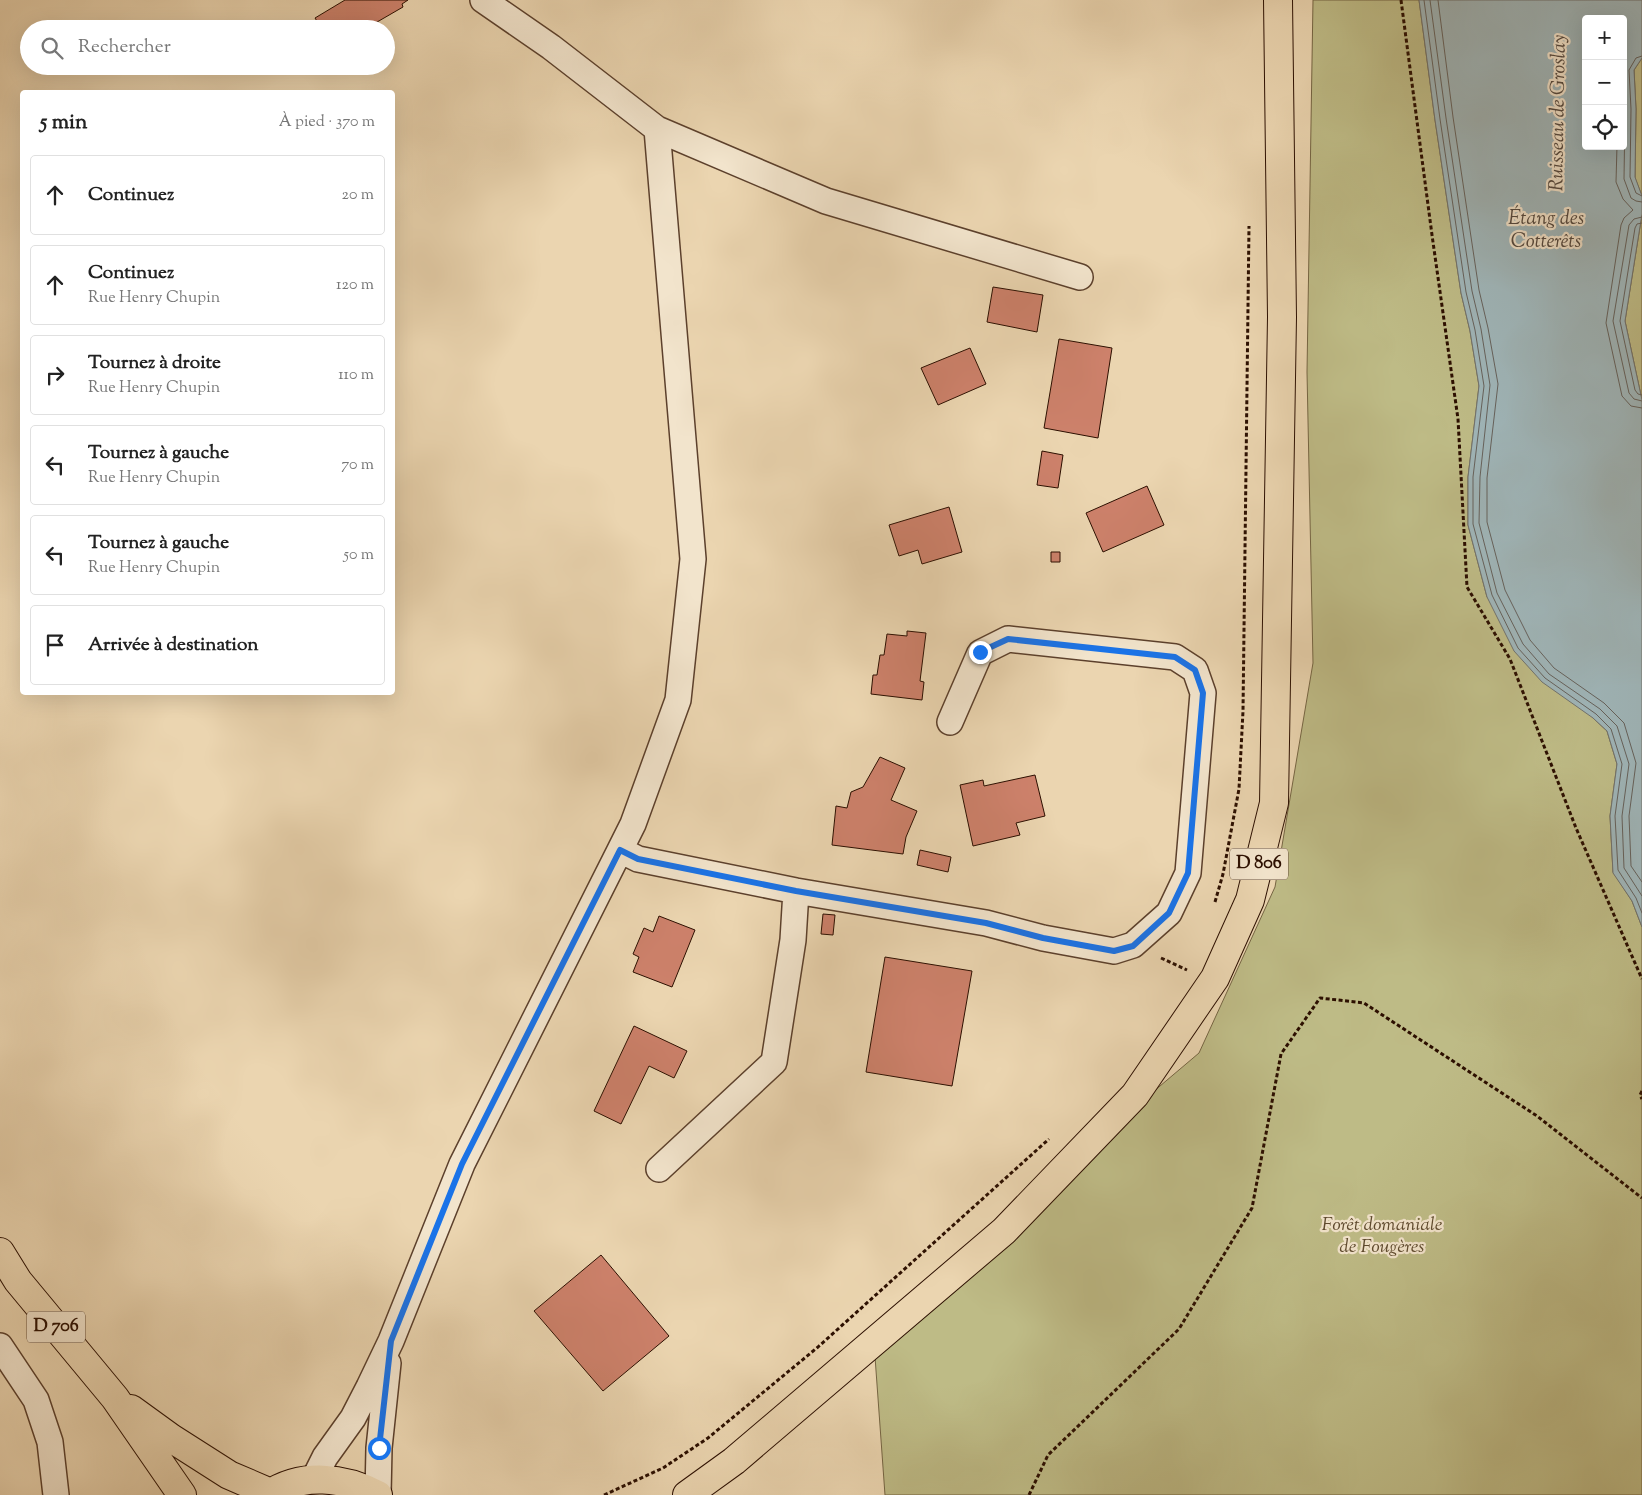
<!DOCTYPE html>
<html lang="fr">
<meta charset="utf-8">
<style>
body{margin:0;font-family:"Sorts Mill Goudy",serif;background:#f6f6f6;color:#222}
.controls{position:absolute;right:15px;top:15px;display:grid;overflow:hidden;border-radius:5px;box-shadow:0 5px 20px #0002}
.controls button{width:45px;height:45px;display:grid;place-items:center;padding:0;border:0;border-bottom:1px solid #e0e0e0;background:#fff;color:#222;font:25px sans-serif}
.stop{position:absolute;width:15px;height:15px;margin:-11px;border:4px solid #1a73e8;border-radius:50%;background:#fff}
.stop.end{background:#1a73e8;border-color:#fff;box-shadow:0 1px 5px #0008}
.list{margin:0;padding:0;list-style:none}
h2{display:flex;justify-content:space-between;align-items:center;height:65px;margin:0;padding:0 20px;font-size:21px}
h2 small{font-size:16px;font-weight:400;color:#767676}
.list li{display:grid;grid-template-columns:32px 1fr auto;gap:15px;align-items:center;box-sizing:border-box;height:80px;margin:0 10px 10px;padding:0 10px;border:1px solid #e0e0e0;border-radius:5px}
.list b{display:block;font-size:19px;white-space:nowrap}
.list p{margin:0;font-size:16px;white-space:nowrap;color:#767676}
.list em{font-size:16px;font-style:normal;color:#767676}
.icon{flex:none;width:28px;height:28px;fill:none;stroke:currentColor;stroke-width:2;stroke-linecap:round;stroke-linejoin:round}
.map{position:relative;flex:none;width:1642px;height:1495px;overflow:hidden}
.search{position:absolute;background:#fff;box-shadow:0 5px 20px #0002;left:20px;top:20px;width:375px;height:55px;display:flex;align-items:center;gap:12px;box-sizing:border-box;padding:0 18px;border-radius:28px;color:#767676;font-size:19px}
.panel{position:absolute;background:#fff;box-shadow:0 5px 20px #0002;left:20px;top:90px;width:375px;height:605px;border-radius:5px}
.map>svg:first-child{display:block}
</style>
<div class="map">
<svg width="1642" height="1495" viewBox="0 0 1642 1495">
<rect width="100%" height="100%" fill="#ebd5b0"/>
<filter id="stains"><feTurbulence type="fractalNoise" baseFrequency=".004" numOctaves="4"/><feColorMatrix values="0 0 0 0 .2 0 0 0 0 .09 0 0 0 0 .02 0 0 0 .5 -.17"/></filter>
<radialGradient id="worn" r=".72"><stop offset=".6" stop-color="#630" stop-opacity="0"/><stop offset="1" stop-color="#630" stop-opacity=".3"/></radialGradient>
<!-- green -->
<path fill="#bebb86" stroke="#756543" d="M 1313,0 L 1419,0 L 1435,120 L 1461,293 L 1470,331 L 1479,386 L 1468,477 L 1468,525 L 1487,597 L 1593,718 L 1607,731 L 1617,764 L 1610,816 L 1613,872 L 1632,901 L 1642,927 L 1642,1495 L 885,1495 L 873,1329 L 1199,1053 L 1275,887 L 1313,663 L 1307,372 Z
M 1642,58 L 1642,196 L 1635,178 L 1636,109 L 1634,70 Z
M 1642,214 L 1642,400 L 1625,321 Z"/>
<!-- water -->
<path fill="#9fb5b8" stroke="#71736e" fill-rule="evenodd" d="M 1419,0 L 1642,0 L 1642,58 L 1634,70 L 1636,109 L 1635,177 L 1642,196 L 1642,214 L 1625,321 L 1642,400 L 1642,927 L 1632,901 L 1613,873 L 1610,816 L 1617,764 L 1607,731 L 1593,718 L 1542,682 L 1514,651 L 1487,597 L 1468,525 L 1468,477 L 1479,386 L 1470,331 L 1461,293 L 1435,120 ZM 1586,19 L 1623,19 L 1623,146 L 1586,146 Z"/>
<g fill="none" stroke-linecap="round" stroke-linejoin="round">
<!-- shore -->
<path stroke="#66625c" stroke-width="1" d="M 1424,0 L 1440,119 L 1466,292 L 1475,330 L 1484,386 L 1473,477 L 1473,524 L 1492,595 L 1518,648 L 1545,678 L 1596,714 L 1611,729 L 1622,764 L 1615,816 L 1618,870 L 1636,898 L 1642,913
M 1430,0 L 1446,118 L 1472,291 L 1481,329 L 1490,385 L 1480,477 L 1479,523 L 1497,593 L 1523,644 L 1549,674 L 1600,709 L 1617,726 L 1629,764 L 1622,816 L 1624,868 L 1642,896
M 1438,0 L 1453,117 L 1479,290 L 1488,328 L 1498,384 L 1487,478 L 1487,522 L 1505,590 L 1530,640 L 1554,668 L 1604,703 L 1624,723 L 1636,763 L 1629,816 L 1631,866 L 1642,882
M 1642,56 L 1636,58 L 1629,70 L 1631,109 L 1630,177 L 1636,193 L 1642,196
M 1623,75 L 1625,109 L 1624,179 L 1631,198 L 1636,201 L 1642,202
M 1617,146 L 1616,182 L 1623,199 L 1633,210 L 1624,218 L 1621,225 L 1606,323 L 1622,396 L 1631,406 L 1642,408
M 1642,217 L 1634,219 L 1629,225 L 1613,321 L 1629,393 L 1634,399 L 1642,401
M 1642,223 L 1637,224 L 1635,228 L 1620,321 L 1635,390 L 1638,394 L 1642,395"/>
</g>
<!-- building -->
<path fill="#cd816b" stroke="#2c0f00" d="M 345,0 L 408,0 L 402,4 L 403,7 L 365,29 L 322,29 L 315,18 Z
M 993,287 L 1043,295 L 1037,332 L 987,322 Z
M 1059,339 L 1112,348 L 1098,438 L 1044,428 Z
M 970,348 L 986,384 L 938,405 L 921,368 Z
M 1042,451 L 1063,455 L 1058,488 L 1037,485 Z
M 1147,486 L 1164,525 L 1103,552 L 1086,513 Z
M 949,507 L 962,552 L 922,564 L 918,550 L 899,556 L 889,525 Z
M 1051,552 L 1060,552 L 1060,562 L 1051,562 Z
M 907,631 L 926,633 L 920,681 L 924,682 L 922,700 L 871,694 L 873,675 L 877,675 L 880,655 L 884,655 L 887,634 L 907,636 Z
M 880,757 L 905,768 L 891,800 L 917,811 L 906,837 L 903,854 L 832,845 L 836,806 L 847,808 L 851,792 L 863,787 Z
M 1035,775 L 1045,816 L 1016,823 L 1020,835 L 973,846 L 960,785 L 983,780 L 984,786 Z
M 920,850 L 951,857 L 948,872 L 917,865 Z
M 823,914 L 835,915 L 833,935 L 821,934 Z
M 659,916 L 695,930 L 672,987 L 633,972 L 639,957 L 633,954 L 644,928 L 653,932 Z
M 885,957 L 972,971 L 952,1086 L 866,1072 Z
M 634,1026 L 687,1051 L 674,1078 L 649,1066 L 621,1124 L 594,1111 Z
M 601,1255 L 669,1336 L 603,1391 L 534,1311 Z"/>
<g fill="none" stroke-linecap="round" stroke-linejoin="round">
<defs>
<path id="street" d="M 483,0 L 551,47 L 657,129 L 826,201 L 1080,277
M 620,850 L 633,824 L 678,700 L 693,559 L 657,129
M 659,1169 L 774,1062 L 793,940 L 796,891
M 0,1346 L 36,1400 L 50,1442 L 56,1495
M 314,1479 L 325,1457 L 353,1418 L 369,1387 L 391,1341 L 462,1164 L 620,850 L 638,859 L 796,891 L 986,923 L 1043,938 L 1114,951 L 1133,945 L 1169,913 L 1188,873 L 1203,693 L 1195,670 L 1175,657 L 1008,639 L 980,653 L 950,722
M 378,1495 L 379,1448 L 388,1363"/>
<path id="primary" d="M 0,1252 L 18,1281 L 115,1398 L 182,1495
M 131,1409 L 171,1438 L 229,1475 L 271,1493
M 268,1495 C 302,1472 344,1477 378,1495
M 687,1495 L 734,1461 L 1004,1231 L 1135,1095 L 1215,978 L 1250,900 L 1274,803 L 1282,317 L 1278,0"/>
</defs>
<!-- street casing -->
<use href="#street" stroke="#5c402c" stroke-width="28"/>
<!-- primary casing -->
<use href="#primary" stroke="#2c0f00" stroke-width="30"/>
<!-- path -->
<path stroke="#2c0f00" stroke-width="3" stroke-dasharray="4 2.5" stroke-linecap="butt" d="M 1401,0 L 1432,235 L 1458,419 L 1467,587 L 1510,659 L 1576,828 L 1642,979
M 1215,902 L 1223,874 L 1239,789 L 1243,711 L 1249,226
M 1161,958 L 1187,970
M 1642,1091 L 1640,1095 L 1642,1099
M 604,1495 L 663,1468 L 708,1438 L 818,1347 L 1049,1139
M 1029,1495 L 1048,1455 L 1179,1329 L 1252,1208 L 1281,1054 L 1320,998 L 1364,1003 L 1537,1116 L 1642,1198"/>
<!-- street -->
<use href="#street" stroke="#f2e4cc" stroke-width="25"/>
<!-- primary -->
<use href="#primary" stroke="#ebd5b0" stroke-width="28"/>
</g>
<g fill="none" stroke-linecap="round" stroke-linejoin="round">
<!-- route -->
<path stroke="#1a73e8" stroke-width="6" d="M 379,1448 L 391,1341 L 462,1164 L 620,850 L 638,859 L 796,891 L 986,923 L 1043,938 L 1114,951 L 1133,946 L 1169,913 L 1188,873 L 1203,693 L 1195,670 L 1175,657 L 1008,639 L 980,652"/>
</g>
<g text-anchor="middle" dominant-baseline="central" stroke-width="4.5" stroke-linejoin="round" paint-order="stroke">
<!-- shield labels -->
<g fill="#f2e4cc" stroke="#674f3d" stroke-width="1">
<rect x="1230" y="848.5" width="58" height="31" rx="4"/>
<rect x="27" y="1311.5" width="58" height="31" rx="4"/>
</g>
<g font-size="18" font-weight="bold" fill="#2c0f00">
<text x="1259" y="864">D 806</text>
<text x="56" y="1327">D 706</text>
</g>
<!-- park labels -->
<g font-size="19" font-style="italic" fill="#5f4b2f" stroke="#f2e4cc">
<text x="1382" y="1225">Forêt domaniale<tspan x="1382" dy="22">de Fougères</tspan></text>
</g>
<!-- water labels -->
<g font-size="20" font-style="italic" fill="#544940" stroke="#f2e4cc">
<text transform="translate(1559 113) rotate(-89)">Ruisseau de Groslay</text>
<text x="1546" y="219">Étang des<tspan x="1546" dy="23">Cotterêts</tspan></text>
</g>
</g>
<rect width="100%" height="100%" filter="url(#stains)"/>
<rect width="100%" height="100%" fill="url(#worn)"/>
</svg>
<div class="controls">
<button>+</button>
<button>−</button>
<button><svg class="icon" aria-label="locate" viewBox="0 0 24 24"><circle cx="12" cy="12" r="6"/><path d="M12 2v4M12 18v4M2 12h4M18 12h4"/></svg></button>
</div>
<div class="stop" style="left:379px;top:1448px"></div>
<div class="stop end" style="left:980px;top:652px"></div>
<div class="search"><svg class="icon" aria-label="search" viewBox="0 0 24 24"><circle cx="10" cy="10" r="6"/><path d="M15 15l6 6"/></svg>Rechercher</div>
<section class="panel">
<h2>5 min<small>À pied · 370 m</small></h2>
<ul class="list">
<li><svg class="icon" aria-label="ahead" viewBox="0 0 24 24"><path d="M12 20V5M6 11l6-6 6 6"/></svg><div><b>Continuez</b></div><em>20 m</em></li>
<li><svg class="icon" aria-label="ahead" viewBox="0 0 24 24"><path d="M12 20V5M6 11l6-6 6 6"/></svg><div><b>Continuez</b><p>Rue Henry Chupin</p></div><em>120 m</em></li>
<li><svg class="icon" aria-label="right" viewBox="0 0 24 24"><path d="M7 20v-9h11M14 6l5 5-5 5"/></svg><div><b>Tournez à droite</b><p>Rue Henry Chupin</p></div><em>110 m</em></li>
<li><svg class="icon" aria-label="left" viewBox="0 0 24 24"><path d="M17 20v-9H6M10 6l-5 5 5 5"/></svg><div><b>Tournez à gauche</b><p>Rue Henry Chupin</p></div><em>70 m</em></li>
<li><svg class="icon" aria-label="left" viewBox="0 0 24 24"><path d="M17 20v-9H6M10 6l-5 5 5 5"/></svg><div><b>Tournez à gauche</b><p>Rue Henry Chupin</p></div><em>50 m</em></li>
<li><svg class="icon" aria-label="arrive" viewBox="0 0 24 24"><path d="M6 21V4h12l-3 4 3 4H6"/></svg><div><b>Arrivée à destination</b></div></li>
</ul>
</section>
</div>
